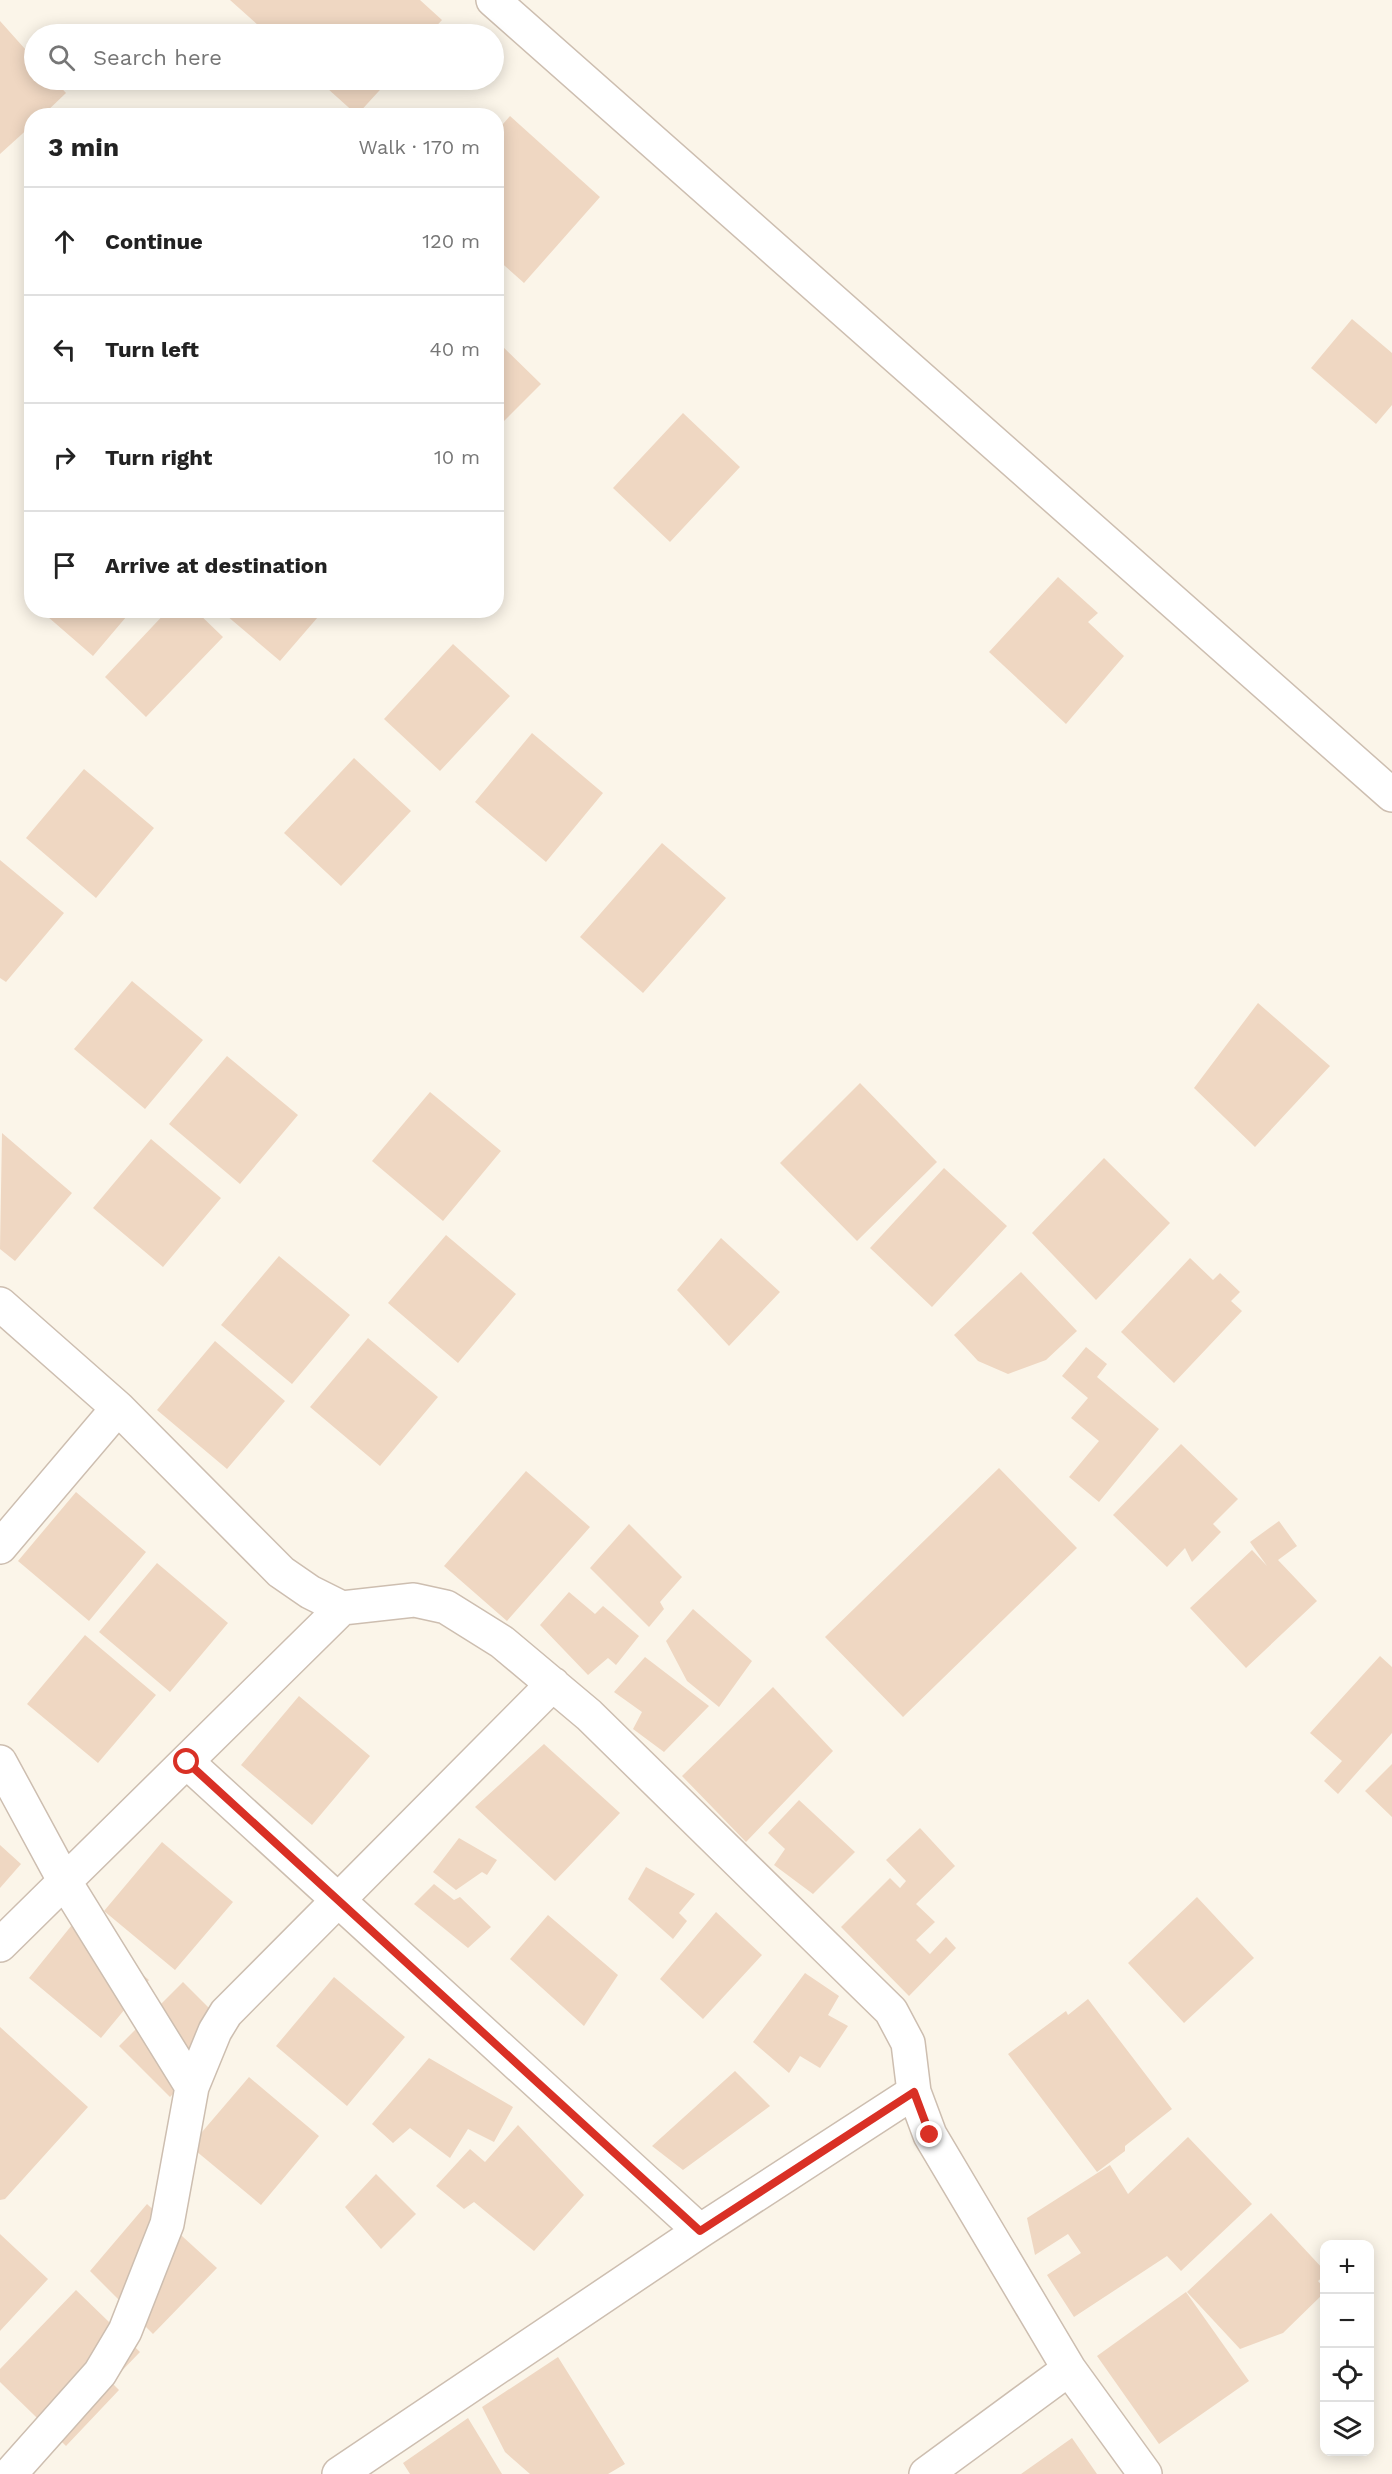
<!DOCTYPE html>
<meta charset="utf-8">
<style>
body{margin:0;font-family:"Work Sans",sans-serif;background:#f2f2f2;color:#222}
.controls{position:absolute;right:18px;bottom:18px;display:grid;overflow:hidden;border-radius:12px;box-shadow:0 3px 15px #0003}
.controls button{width:54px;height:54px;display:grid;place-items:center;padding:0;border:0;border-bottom:2px solid #e0e0e0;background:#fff;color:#222;font:30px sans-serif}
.stop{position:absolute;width:18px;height:18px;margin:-14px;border:4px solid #d93025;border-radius:50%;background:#fff}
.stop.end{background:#d93025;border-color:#fff;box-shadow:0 2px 6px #0008}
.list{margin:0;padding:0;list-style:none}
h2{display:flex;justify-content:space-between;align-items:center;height:78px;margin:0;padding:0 24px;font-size:26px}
h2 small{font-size:20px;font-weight:400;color:#767676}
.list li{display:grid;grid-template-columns:39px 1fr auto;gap:18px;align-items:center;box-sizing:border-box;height:108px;padding:0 24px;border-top:2px solid #e0e0e0}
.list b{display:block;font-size:22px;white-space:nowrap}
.list em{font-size:20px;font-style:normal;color:#767676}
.icon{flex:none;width:33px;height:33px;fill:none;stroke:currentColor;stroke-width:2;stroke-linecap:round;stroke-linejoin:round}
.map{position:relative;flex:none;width:1392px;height:2474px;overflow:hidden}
.search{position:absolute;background:#fff;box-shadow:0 3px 15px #0003;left:24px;top:24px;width:480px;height:66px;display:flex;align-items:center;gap:15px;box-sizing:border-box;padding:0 21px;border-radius:33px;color:#767676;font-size:22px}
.panel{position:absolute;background:#fff;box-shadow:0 3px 15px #0003;left:24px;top:108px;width:480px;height:510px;border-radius:24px}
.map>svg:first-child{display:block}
</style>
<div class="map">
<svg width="1392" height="2474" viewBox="0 0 1392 2474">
<rect width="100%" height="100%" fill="#fbf5e9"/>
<!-- building -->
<path fill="#efd7c2" d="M 230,0 L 420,0 L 442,20 L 429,34 L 268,34 Z
M 0,21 L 34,59 L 34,80 L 54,80 L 66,93 L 42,116 L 32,116 L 32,125 L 0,154 Z
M 318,80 L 389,80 L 357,115 Z
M 510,116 L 600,197 L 524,283 L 496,258 L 496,132 Z
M 1352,319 L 1392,353 L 1392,405 L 1376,424 L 1311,368 Z
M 496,340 L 541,384 L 496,429 Z
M 683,413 L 740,467 L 670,542 L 613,488 Z
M 1058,577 L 1098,613 L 1088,622 L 1124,656 L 1066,724 L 989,652 Z
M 40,610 L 132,610 L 93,656 Z
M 168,610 L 195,610 L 223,637 L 146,717 L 105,677 Z
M 220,610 L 324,610 L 280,661 Z
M 453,644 L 510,696 L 440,771 L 384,719 Z
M 532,733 L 603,793 L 546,862 L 475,802 Z
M 354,758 L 411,811 L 341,886 L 284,833 Z
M 84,769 L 154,828 L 96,898 L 26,838 Z
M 662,843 L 726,898 L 643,993 L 580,937 Z
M 0,860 L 64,913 L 6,982 L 0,978 Z
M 132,981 L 203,1040 L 145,1109 L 74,1049 Z
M 1258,1003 L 1330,1066 L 1255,1147 L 1194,1088 Z
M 227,1056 L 298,1115 L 240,1184 L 169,1124 Z
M 860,1083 L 937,1162 L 857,1241 L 780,1163 Z
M 430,1092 L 501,1151 L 443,1221 L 372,1161 Z
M 2,1133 L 72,1193 L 15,1261 L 0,1249 Z
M 151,1139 L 221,1198 L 163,1267 L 93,1208 Z
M 1104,1158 L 1170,1223 L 1096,1300 L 1032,1233 Z
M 944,1168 L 1007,1226 L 932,1307 L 870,1248 Z
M 446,1235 L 516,1294 L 458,1363 L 388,1303 Z
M 721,1238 L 780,1292 L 729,1346 L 677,1290 Z
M 279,1256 L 350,1315 L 292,1384 L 221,1325 Z
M 1190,1258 L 1213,1280 L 1220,1273 L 1240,1292 L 1231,1301 L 1242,1311 L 1174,1383 L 1121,1332 Z
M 1021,1272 L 1077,1331 L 1046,1360 L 1008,1374 L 978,1361 L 954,1335 Z
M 368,1338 L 438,1397 L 380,1466 L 310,1407 Z
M 215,1341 L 285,1401 L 227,1469 L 157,1410 Z
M 1086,1347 L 1107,1364 L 1097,1377 L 1159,1429 L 1099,1502 L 1069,1477 L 1099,1441 L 1071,1418 L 1088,1398 L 1062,1376 Z
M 1181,1444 L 1238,1499 L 1213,1524 L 1221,1532 L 1192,1562 L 1185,1548 L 1167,1567 L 1113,1515 Z
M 999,1468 L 1077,1548 L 903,1717 L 825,1637 Z
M 526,1471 L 590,1527 L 507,1621 L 444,1566 Z
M 76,1492 L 146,1552 L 89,1621 L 18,1561 Z
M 1279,1521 L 1297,1546 L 1278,1560 L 1317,1601 L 1246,1668 L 1190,1608 L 1252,1550 L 1267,1566 L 1250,1542 Z
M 629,1524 L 682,1577 L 660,1602 L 664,1609 L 649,1627 L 590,1568 Z
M 157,1563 L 228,1623 L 170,1692 L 99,1632 Z
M 569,1592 L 595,1614 L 603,1606 L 639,1636 L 616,1665 L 608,1658 L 588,1675 L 540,1625 Z
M 693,1609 L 752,1661 L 719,1707 L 687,1681 L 666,1641 Z
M 85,1635 L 156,1695 L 98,1763 L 27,1704 Z
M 1380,1656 L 1392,1667 L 1392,1733 L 1338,1794 L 1324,1781 L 1342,1761 L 1310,1733 Z
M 645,1657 L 709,1706 L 664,1752 L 633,1729 L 642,1712 L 614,1692 Z
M 773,1687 L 833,1751 L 746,1842 L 682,1776 Z
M 299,1696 L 370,1756 L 312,1825 L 241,1765 Z
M 544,1744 L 620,1813 L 555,1881 L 475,1807 Z
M 1392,1764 L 1392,1817 L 1365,1791 Z
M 799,1800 L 855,1852 L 813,1894 L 774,1865 L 785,1849 L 768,1833 Z
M 920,1828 L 955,1866 L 916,1904 L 935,1922 L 916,1940 L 930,1954 L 946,1937 L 956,1948 L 909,1996 L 841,1927 L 890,1878 L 900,1888 L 906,1881 L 886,1860 Z
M 459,1838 L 497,1860 L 487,1875 L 482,1872 L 456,1890 L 433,1872 Z
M 162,1842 L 233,1902 L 175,1970 L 104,1911 Z
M 0,1845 L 21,1864 L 0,1888 Z
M 646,1867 L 695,1894 L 679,1913 L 687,1921 L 673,1939 L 628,1899 Z
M 434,1884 L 454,1900 L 460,1897 L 491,1927 L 468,1948 L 414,1904 Z
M 1197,1897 L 1254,1958 L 1184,2023 L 1128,1963 Z
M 716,1912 L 762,1955 L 703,2019 L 660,1979 Z
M 548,1915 L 618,1975 L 584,2026 L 510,1959 Z
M 76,1920 L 149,1980 L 101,2038 L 29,1978 Z
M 805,1973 L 839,1996 L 828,2015 L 848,2026 L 820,2068 L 800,2056 L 789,2073 L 753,2042 Z
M 334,1977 L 405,2037 L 347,2106 L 276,2046 Z
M 183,1982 L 234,2033 L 170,2097 L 119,2046 Z
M 1088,1999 L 1172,2109 L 1125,2146 L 1125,2151 L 1097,2172 L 1008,2054 L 1066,2011 L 1068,2015 Z
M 0,2027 L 88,2107 L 5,2199 L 0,2200 Z
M 429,2058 L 513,2107 L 494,2142 L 468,2129 L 450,2158 L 410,2128 L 393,2143 L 372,2124 Z
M 735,2071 L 770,2106 L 683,2170 L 652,2146 Z
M 249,2077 L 319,2136 L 261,2205 L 190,2146 Z
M 518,2125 L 584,2195 L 534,2251 L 474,2202 L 464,2209 L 436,2186 L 470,2149 L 485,2162 Z
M 1188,2137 L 1252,2204 L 1181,2271 L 1167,2256 L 1074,2317 L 1047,2275 L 1081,2253 L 1068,2234 L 1035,2255 L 1027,2218 L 1110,2165 L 1128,2194 Z
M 376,2174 L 416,2214 L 381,2249 L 345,2207 Z
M 147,2204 L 217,2268 L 153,2334 L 90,2271 Z
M 1271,2213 L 1324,2270 L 1324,2276 L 1318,2281 L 1324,2288 L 1324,2293 L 1283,2333 L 1240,2349 L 1187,2292 Z
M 0,2234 L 48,2279 L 0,2331 Z
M 76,2290 L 140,2352 L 111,2382 L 119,2390 L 66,2446 L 0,2382 L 0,2369 Z
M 1186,2292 L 1249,2381 L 1159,2444 L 1097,2356 Z
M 558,2357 L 625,2464 L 608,2474 L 530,2474 L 505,2452 L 482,2407 Z
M 468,2418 L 502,2474 L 410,2474 L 403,2463 Z
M 1072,2438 L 1097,2474 L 1021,2474 Z"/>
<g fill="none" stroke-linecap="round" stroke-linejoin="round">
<defs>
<path id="minor" d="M 493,0 L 1392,795
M 0,1304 L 118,1408 L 0,1547
M 118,1408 L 281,1572 L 310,1592 L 342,1608 L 414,1600 L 446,1607 L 502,1642 L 589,1715 L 891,2011 L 908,2043 L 914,2092
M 0,1762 L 65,1882 L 192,2087
M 187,1762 L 700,2231
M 0,1945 L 342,1608
M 10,2474 L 100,2373 L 125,2331 L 167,2224 L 192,2087 L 215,2031 L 226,2013 L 553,1684
M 339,2474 L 700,2231 L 914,2092 L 930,2135 L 1069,2369 L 1145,2474
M 926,2474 L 1069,2369"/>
</defs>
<!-- minor casing -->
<use href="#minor" stroke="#cdbeb0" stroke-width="36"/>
<!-- minor -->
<use href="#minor" stroke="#fff" stroke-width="33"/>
</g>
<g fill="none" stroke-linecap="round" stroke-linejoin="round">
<!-- route -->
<path stroke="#d93025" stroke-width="8" d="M 187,1762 L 700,2231 L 914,2092 L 930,2135"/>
</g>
</svg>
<div class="controls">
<button>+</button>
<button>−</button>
<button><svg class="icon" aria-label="locate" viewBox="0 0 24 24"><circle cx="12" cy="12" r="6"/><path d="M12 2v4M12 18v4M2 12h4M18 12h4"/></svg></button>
<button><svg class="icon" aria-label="layers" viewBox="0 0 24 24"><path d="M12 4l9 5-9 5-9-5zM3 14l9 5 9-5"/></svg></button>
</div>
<div class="stop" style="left:187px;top:1762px"></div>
<div class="stop end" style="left:930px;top:2135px"></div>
<div class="search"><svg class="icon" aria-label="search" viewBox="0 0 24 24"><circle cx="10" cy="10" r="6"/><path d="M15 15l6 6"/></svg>Search here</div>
<section class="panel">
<h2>3 min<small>Walk · 170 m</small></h2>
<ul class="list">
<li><svg class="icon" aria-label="ahead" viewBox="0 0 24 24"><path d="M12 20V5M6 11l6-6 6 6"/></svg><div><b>Continue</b></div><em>120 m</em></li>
<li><svg class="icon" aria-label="left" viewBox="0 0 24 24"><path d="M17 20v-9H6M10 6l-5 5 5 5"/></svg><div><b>Turn left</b></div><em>40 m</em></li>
<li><svg class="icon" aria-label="right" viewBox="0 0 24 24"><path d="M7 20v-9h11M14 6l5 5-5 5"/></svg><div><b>Turn right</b></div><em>10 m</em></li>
<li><svg class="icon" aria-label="arrive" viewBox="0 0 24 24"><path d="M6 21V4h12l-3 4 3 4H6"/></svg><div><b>Arrive at destination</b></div></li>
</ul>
</section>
</div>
